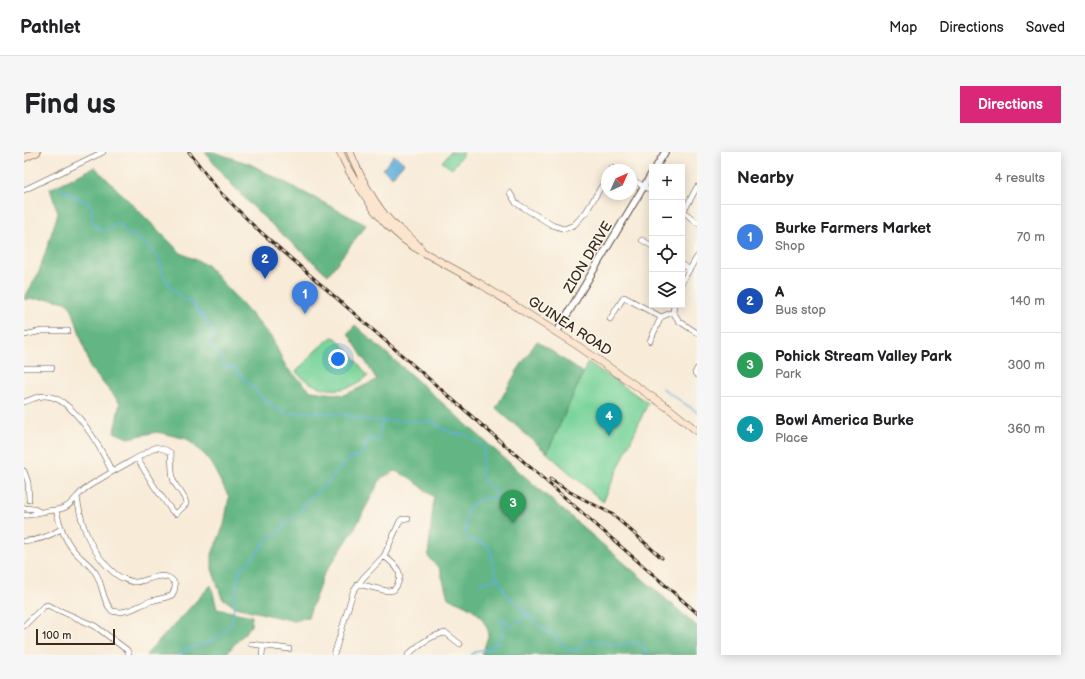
<!DOCTYPE html>
<meta charset="utf-8">
<style>
body{margin:0;font-family:"Balsamiq Sans",sans-serif;background:#f6f6f6;color:#202124}
.controls{position:absolute;right:12px;top:12px;display:grid;overflow:hidden;border-radius:0px;box-shadow:0 2px 10px #0003}
.controls button{width:36px;height:36px;display:grid;place-items:center;padding:0;border:0;border-bottom:1px solid #e0e0e0;background:#fff;color:#202124;font:20px sans-serif}
.compass{position:absolute;left:577px;top:12px;width:36px;height:36px;border-radius:50%;background:#fff;box-shadow:0 2px 10px #0003;rotate:45deg}
.scale{position:absolute;left:12px;bottom:10px;width:79px;box-sizing:border-box;padding-left:4px;border:2px solid #3b2a1e;border-top:0;font-size:11px;line-height:14px;white-space:nowrap;color:#3b2a1e;-webkit-text-stroke:3px #fbf7ec;paint-order:stroke}
.you{position:absolute;left:314px;top:207px;width:14px;height:14px;margin:-10px;border:3px solid #fff;border-radius:50%;background:#1a73e8;box-shadow:0 0 0 6px #1a73e833}
.badge{display:grid;place-items:center;width:26px;height:26px;border-radius:50%;background:#db2777;color:#fff;font-size:13px;font-weight:700}
.pin{position:absolute;translate:-50% -33px;filter:drop-shadow(0 1px 2px #0008)}
.pin::after{content:'';position:absolute;top:21px;width:14px;height:12px;background:inherit;clip-path:polygon(0 0,100% 0,50% 100%)}
.list{margin:0;padding:0;list-style:none}
h2{display:flex;justify-content:space-between;align-items:center;height:52px;margin:0;padding:0 16px;font-size:17px}
h2 small{font-size:13px;font-weight:400;color:#757577}
.list li{display:grid;grid-template-columns:26px 1fr auto;gap:12px;align-items:center;box-sizing:border-box;height:64px;padding:0 16px;border-top:1px solid #e0e0e0}
.list b{display:block;font-size:15px;white-space:nowrap}
.list p{margin:0;font-size:13px;white-space:nowrap;color:#757577}
.list em{font-size:13px;font-style:normal;color:#757577}
.icon{flex:none;width:22px;height:22px;fill:none;stroke:currentColor;stroke-width:2;stroke-linecap:round;stroke-linejoin:round}
.map{position:relative;flex:none;width:673px;height:503px;overflow:hidden;border-radius:0px}
header{display:flex;align-items:center;gap:24px;box-sizing:border-box;height:56px;padding:0 20px;background:#fff;border-bottom:1px solid #e0e0e0}
header strong{font-size:19px}
nav{display:flex;gap:22px;margin-inline-start:auto;font-size:14px}
.intro{display:flex;align-items:center;justify-content:space-between;box-sizing:border-box;height:96px;padding:0 24px}
h1{margin:0;font-size:28px}
.button{padding:10px 18px;border-radius:0px;background:#db2777;color:#fff;font-size:14px;font-weight:700}
main{display:flex;gap:24px;padding:0 24px}
aside{flex:1;background:#fff;border-radius:0px;box-shadow:0 2px 10px #0003}
.map>svg:first-child{display:block}
</style>
<header>
<strong>Pathlet</strong>
<nav><a>Map</a><a>Directions</a><a>Saved</a></nav>
</header>
<div class="intro"><h1>Find us</h1><a class="button">Directions</a></div>
<main>
<div class="map">
<svg width="673" height="503" viewBox="0 0 673 503">
<rect width="100%" height="100%" fill="#fbf7ec"/>
<filter id="ink" filterUnits="userSpaceOnUse"><feTurbulence type="fractalNoise" baseFrequency=".025" numOctaves="2"/><feDisplacementMap in="SourceGraphic" scale="8" xChannelSelector="R" yChannelSelector="G"/><feConvolveMatrix kernelMatrix="1 2 1 2 8 2 1 2 1" color-interpolation-filters="sRGB"/></filter>
<filter id="wash" filterUnits="userSpaceOnUse"><feTurbulence type="fractalNoise" baseFrequency=".012" numOctaves="4" result="noise"/><feDisplacementMap in="SourceGraphic" scale="16" xChannelSelector="R" yChannelSelector="G"/><feGaussianBlur stdDeviation="0.9" result="paint"/><feColorMatrix in="noise" values="0 0 0 0 0 0 0 0 0 0 0 0 0 0 0 0 0 1.4 0 .05"/><feComposite in="paint" operator="in"/></filter>
<g filter="url(#wash)">
<rect width="100%" height="100%" fill="#f8ebd8"/>
<!-- green -->
<path fill="#7ad49b" stroke="#5a7f5c" d="M 426,0 L 440,1 L 428,17 L 418,10 Z
M 308,185 L 312,186 L 328,203 L 344,224 C 321,244 293,241 272,220 L 292,198 Z
M 564,210 L 624,251 L 579,350 L 523,301 Z"/>
<!-- forest -->
<path fill="#63b683" stroke="#4f7050" d="M 181,0 L 189,0 L 226,12 L 342,73 L 304,123 C 260,84 216,47 181,0 Z
M 71,15 L 157,101 L 183,113 L 248,186 L 262,215 L 287,239 L 320,243 L 353,228 L 324,181 L 331,173 L 517,339 L 673,474 L 673,503 L 458,503 L 465,481 C 456,458 447,455 424,446 L 416,417 L 404,405 L 410,345 L 385,325 L 371,319 L 357,326 L 330,378 L 299,424 L 284,465 L 270,469 L 211,455 L 198,446 L 188,417 L 188,402 L 200,373 L 205,345 L 190,317 L 182,304 L 163,287 L 133,280 L 104,286 L 90,280 L 96,251 L 67,217 L 48,157 L 42,150 L 27,147 L 0,147 L 15,120 L 34,61 L 26,37 Z
M 513,189 L 559,221 L 523,301 L 472,256 L 493,219 Z
M 187,433 L 193,457 L 228,464 L 227,474 L 201,503 L 122,503 Z"/>
<!-- water -->
<path fill="#60afda" stroke="#4e6c7c" d="M 370,3 L 380,11 L 368,25 L 359,17 Z"/>
<g fill="none" stroke-linecap="round" stroke-linejoin="round">
<!-- stream -->
<path stroke="#60afda" stroke-width="1.5" d="M 34,35 L 65,52 L 68,56 C 68,69 66,69 76,78 L 85,77 L 93,71 L 98,73 L 99,77 C 112,86 128,94 135,108 C 138,112 137,115 138,120 C 139,123 142,127 144,131 C 147,137 153,139 156,145 L 168,151 L 180,166 L 190,181 L 186,189 L 187,195 L 195,201 L 200,213 L 203,216 L 209,215 L 240,248 L 260,261 L 299,260 L 322,263 L 345,269 L 406,269 L 425,280 L 444,284 L 460,295 C 460,306 454,322 461,331 C 466,337 468,333 473,342 L 471,345 C 453,347 440,352 442,373 C 442,379 441,384 445,388 L 450,388 L 462,393 L 466,397 L 471,421 L 485,446 L 505,463 L 514,473 L 528,482 L 544,497 L 552,499 L 563,488 L 593,493 L 609,491 L 617,493 L 621,497 L 623,503
M 638,236 L 673,260
M 455,432 L 474,426
M 492,471 L 505,463
M 156,503 L 160,498 L 189,489 L 208,472 L 211,443 L 216,417 L 225,411 L 245,385 L 252,383 L 259,377 L 262,371 L 278,357 L 285,346 L 302,333 L 321,310 L 337,302 L 342,295 L 343,287 L 345,285 L 349,288 L 354,288 L 355,285 L 354,282 L 359,270
M 447,503 C 453,498 457,497 465,498 L 467,493 L 474,491 L 480,477 L 476,469 L 478,468 L 481,468 L 483,471 L 487,474"/>
</g>
</g>
<g filter="url(#ink)">
<g fill="none" stroke-linecap="round" stroke-linejoin="round">
<defs>
<path id="minor" d="M 587,18 L 588,16 L 591,18
M 607,27 L 628,39
M 0,38 L 79,0
M 486,41 L 492,51 L 528,73 L 540,77 L 550,73 L 562,60 L 583,25
M 658,58 L 673,71
M 660,59 L 673,35
M 618,88 L 628,94
M 658,113 L 665,117
M 658,130 L 673,105
M 650,153 L 649,160 L 655,169 L 673,181
M 586,167 L 600,145 L 637,165
M 0,183 L 18,179 L 44,179
M 626,189 L 637,165 L 649,160
M 0,216 L 28,216
M 673,217 L 671,221 L 673,223
M 0,250 C 7,248 13,244 21,244 C 49,244 78,298 88,320
M 0,319 L 4,330 L 5,348
M 0,356 L 10,357 L 16,360
M 32,358 C 36,374 41,390 53,402 C 59,408 66,413 71,420 C 79,431 78,449 88,459 C 103,463 114,453 127,449 C 134,447 142,446 148,443 C 151,438 153,433 149,429 C 139,418 122,430 110,430 C 106,429 102,428 98,426 C 91,423 87,418 82,413 C 64,393 57,371 53,345
M 0,363 C 9,364 10,361 18,360 C 26,358 34,359 42,355 C 50,350 55,341 62,336 C 84,321 109,309 132,295 L 142,298 L 147,301 C 148,311 147,321 150,330 C 154,338 162,344 162,352 L 152,362 L 148,359 L 130,334 L 113,306
M 0,389 C 14,389 26,384 37,377
M 334,432 L 363,439 L 370,438 C 382,422 373,414 360,404
M 0,474 L 19,455 L 23,453 L 71,474 L 103,498 L 105,503
M 227,492 L 265,497
M 238,503 L 239,494
M 310,503 L 329,440 L 339,426 L 360,404 L 376,369 L 378,367 L 384,367
M 384,503 C 394,493 407,483 422,481 L 436,492"/>
<path id="tertiary" d="M 632,15 L 641,0
M 533,180 C 564,127 596,74 628,21"/>
<path id="secondary" d="M 316,0 L 325,19 L 351,59 L 362,72 L 379,87 L 390,95 L 455,131 L 554,194 L 647,258 L 673,279
M 326,0 C 336,24 349,51 367,70 C 377,79 389,86 397,97
M 0,6 L 13,0"/>
</defs>
<!-- minor casing -->
<use href="#minor" stroke="#57473a" stroke-width="6"/>
<!-- tertiary casing -->
<use href="#tertiary" stroke="#57473a" stroke-width="8"/>
<!-- secondary casing -->
<use href="#secondary" stroke="#57473a" stroke-width="8"/>
<!-- minor -->
<use href="#minor" stroke="#fff" stroke-width="5"/>
<!-- tertiary -->
<use href="#tertiary" stroke="#fff" stroke-width="6"/>
<!-- secondary -->
<use href="#secondary" stroke="#fbe5cf" stroke-width="7"/>
<defs>
<path id="rail" d="M 165,0 L 195,39 L 231,75 L 673,461
M 526,327 L 546,340 L 588,362 L 638,406"/>
</defs>
<!-- rail casing -->
<use href="#rail" stroke="#3b2a1e" stroke-width="3"/>
<!-- rail -->
<use href="#rail" stroke="#fbf7ec" stroke-width="1.5" stroke-dasharray="4.5" stroke-linecap="butt"/>
</g>
</g>
<g text-anchor="middle" dominant-baseline="central" stroke-width="3" stroke-linejoin="round" paint-order="stroke">
<!-- street labels -->
<g font-size="14" fill="#3b2a1e" stroke="#fbf7ec">
<text transform="translate(564 105) rotate(-59)">ZION DRIVE</text>
<text transform="translate(546 174) rotate(33)">GUINEA ROAD</text>
</g>
</g>
</svg>
<div class="controls">
<button>+</button>
<button>−</button>
<button><svg class="icon" aria-label="locate" viewBox="0 0 24 24"><circle cx="12" cy="12" r="6"/><path d="M12 2v4M12 18v4M2 12h4M18 12h4"/></svg></button>
<button><svg class="icon" aria-label="layers" viewBox="0 0 24 24"><path d="M12 4l9 5-9 5-9-5zM3 14l9 5 9-5"/></svg></button>
</div>
<svg class="compass" viewBox="-18 -18 36 36"><path d="M0-13l5 13h-10z" fill="#e53935"/><path d="M0 13l5-13h-10z" fill="#757577"/></svg>
<div class="scale">100 m</div>
<div class="you"></div>
<div class="pin badge" style="left:281px;top:162px;background:#3f7fe0">1</div>
<div class="pin badge" style="left:241px;top:127px;background:#1a4fb4">2</div>
<div class="pin badge" style="left:489px;top:371px;background:#2e9e5b">3</div>
<div class="pin badge" style="left:585px;top:284px;background:#0f9aa8">4</div>
</div>
<aside>
<h2>Nearby<small>4 results</small></h2>
<ul class="list">
<li><span class="badge" style="background:#3f7fe0">1</span><div><b>Burke Farmers Market</b><p>Shop</p></div><em>70 m</em></li>
<li><span class="badge" style="background:#1a4fb4">2</span><div><b>A</b><p>Bus stop</p></div><em>140 m</em></li>
<li><span class="badge" style="background:#2e9e5b">3</span><div><b>Pohick Stream Valley Park</b><p>Park</p></div><em>300 m</em></li>
<li><span class="badge" style="background:#0f9aa8">4</span><div><b>Bowl America Burke</b><p>Place</p></div><em>360 m</em></li>
</ul>
</aside>
</main>
